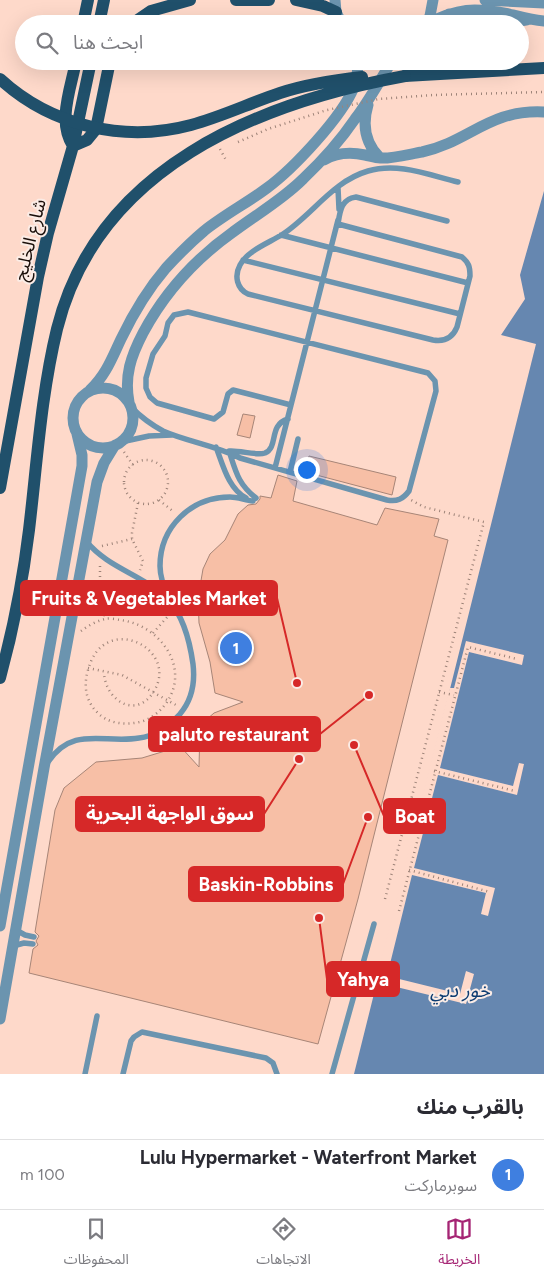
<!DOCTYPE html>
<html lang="ar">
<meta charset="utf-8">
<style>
body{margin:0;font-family:Figtree,"Noto Sans Arabic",sans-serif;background:#f7f7f7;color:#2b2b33;direction:rtl}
.you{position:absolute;left:306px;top:469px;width:18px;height:18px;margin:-12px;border:4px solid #fff;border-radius:50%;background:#1a73e8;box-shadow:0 0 0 8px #1a73e833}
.badge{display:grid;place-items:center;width:32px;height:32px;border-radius:50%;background:#a52574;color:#fff;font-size:16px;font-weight:700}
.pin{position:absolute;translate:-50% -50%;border:2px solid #fff;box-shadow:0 1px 5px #0006}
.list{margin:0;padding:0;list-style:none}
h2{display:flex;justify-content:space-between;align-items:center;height:65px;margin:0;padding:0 20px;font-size:21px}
h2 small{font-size:16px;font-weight:400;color:#7c7c81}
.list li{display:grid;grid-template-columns:32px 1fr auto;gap:15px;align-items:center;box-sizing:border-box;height:70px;padding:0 20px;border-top:1px solid #e1e1e2}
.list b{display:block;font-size:19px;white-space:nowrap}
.list p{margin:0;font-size:16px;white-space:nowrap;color:#7c7c81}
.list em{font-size:16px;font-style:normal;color:#7c7c81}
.icon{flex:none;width:28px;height:28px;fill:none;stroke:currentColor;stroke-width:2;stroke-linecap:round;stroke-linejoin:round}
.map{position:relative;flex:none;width:544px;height:1074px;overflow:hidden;direction:ltr}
.search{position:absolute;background:#fff;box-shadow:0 5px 20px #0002;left:15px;right:15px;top:15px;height:55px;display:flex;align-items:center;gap:12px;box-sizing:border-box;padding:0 18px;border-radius:28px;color:#7c7c81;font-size:19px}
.sheet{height:135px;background:#fff}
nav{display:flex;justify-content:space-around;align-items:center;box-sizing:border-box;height:70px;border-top:1px solid #e1e1e2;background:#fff;font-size:14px;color:#7c7c81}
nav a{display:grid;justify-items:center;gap:2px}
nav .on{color:#a52574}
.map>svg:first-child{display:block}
</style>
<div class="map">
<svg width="544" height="1074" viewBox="0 0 544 1074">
<rect width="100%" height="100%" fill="#fed9ca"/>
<!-- water -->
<path fill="#6687b0" d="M 544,191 L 544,1074 L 354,1074 L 536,344 L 501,335 L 525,299 L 520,275 Z"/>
<!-- pier -->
<path fill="#fed9ca" d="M 466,641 L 524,655 L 522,665 L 469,652 L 440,768 L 513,786 L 519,763 L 524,764 L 517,795 L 438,775 L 414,868 L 495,888 L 488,916 L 481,914 L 486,893 L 412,875 L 387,976 L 460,994 L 466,971 L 474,974 L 466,1004 L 376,982 L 448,694 L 450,688 L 454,688 Z"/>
<!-- building -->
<path fill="#f7bfa6" stroke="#a78577" d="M 243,414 L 255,416 L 250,438 L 237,435 Z
M 309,456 L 396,477 L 392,495 L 305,472 Z
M 278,475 L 297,481 L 293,501 L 377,525 L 385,508 L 439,519 L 434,536 L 448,540 L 358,899 L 318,1044 L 29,973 L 33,949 L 38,945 L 36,941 L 39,936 L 35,932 L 55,810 L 64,788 L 96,762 L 142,758 L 165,751 L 179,745 L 199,767 L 200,729 L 206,720 L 214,713 L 243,702 L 215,693 L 210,662 L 199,623 L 198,598 L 203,569 L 210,554 L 225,540 L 238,514 L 248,505 L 256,504 L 260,499 L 260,496 L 271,498 Z"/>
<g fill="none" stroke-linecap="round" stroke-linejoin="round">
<!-- path -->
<path stroke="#9d8378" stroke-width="2.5" stroke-dasharray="1 4" stroke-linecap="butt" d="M 220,149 L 227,162
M 124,452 L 133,465
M124 482a22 22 0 1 1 44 0a22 22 0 1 1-44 0Z
M 159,500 L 174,512
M 138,503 L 132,533 L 132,539 L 143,561 L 140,570
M 102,546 L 132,539
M 100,566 L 100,603 L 106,619
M 81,631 C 88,626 96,621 105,619 C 109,618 115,619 120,620 C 158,624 191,666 167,702 C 160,712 151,719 140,722 C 126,725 111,724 100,715 C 86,703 83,687 88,670 C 104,610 180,649 154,691 C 137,720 105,701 104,672
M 153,633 L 169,615
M 88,668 L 122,675 L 176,705
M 439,692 L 454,695
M 434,771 L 515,791
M 409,870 L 490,892
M 385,899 L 484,522 L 424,507 L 411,500
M 399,911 L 468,647 L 517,659"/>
<!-- service -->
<path stroke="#6b94af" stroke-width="5.5" d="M 338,188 L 339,209
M 447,221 L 356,197 C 341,199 340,211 338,224 L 462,257 C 469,263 470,267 470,276 L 457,327 C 453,337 445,342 433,340 L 248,294 C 237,289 234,276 240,265 C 248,250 269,243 283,234 C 312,215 333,181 368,171 C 398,162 429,175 458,182
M 281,235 L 468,283
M 243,260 L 460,314
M 132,408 C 141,417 152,425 163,431 C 188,442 215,445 240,458 L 387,500 C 397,502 403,499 409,491 L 436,391 L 435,381 L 428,373 L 188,312 L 174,315 L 168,323 L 165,336 L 153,354 L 146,378 L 146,388 L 150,397 L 157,403 L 214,419 L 223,412 L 228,394 L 233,390 L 291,405
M 121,442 L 149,436 L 172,435
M 216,447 C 223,465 228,488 246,498
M 229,451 C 240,450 256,456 265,453 C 279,447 268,425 288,419
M 229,451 C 236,472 238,484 256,498
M 275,468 L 338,220
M 290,472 L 298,439
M 169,599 C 164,588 160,578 160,566 C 160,527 191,497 230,497 C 237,497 245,500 253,501
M 48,762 C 73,725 104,744 139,738 C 156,736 169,726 180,714 C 192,700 195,681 193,664 C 190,643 184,617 169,601 C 144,574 110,570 86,541
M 16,930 L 25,935 L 34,937
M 13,946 L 24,943 L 33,944
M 85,1074 L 97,1016
M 123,1074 L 131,1041 L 134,1037 L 142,1032 L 266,1058 L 273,1063 L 277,1074
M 332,1074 L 374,924"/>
<!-- minor -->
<path stroke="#6b94af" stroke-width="11" d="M 335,0 L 336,12 L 342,24
M 485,0 L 544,3
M 449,14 C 475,23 500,26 527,20
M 426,24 C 458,8 474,7 509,14 C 521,17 532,20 544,21
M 426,24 L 430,16 L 433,0
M 368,105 C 362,125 365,143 380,158
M 324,160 C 336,153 351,152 365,155 C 370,156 375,158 380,158 C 391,159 410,154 422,152 C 469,142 489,109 544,112
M73 418a30 30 0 1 1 60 0a30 30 0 1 1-60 0Z
M 90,390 C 106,375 112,358 121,339 C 133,314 148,289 166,268 C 178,255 191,242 204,231 C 224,215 247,203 267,188 C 293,169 342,117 354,87 C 357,79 358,70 358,61
M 129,402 C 124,376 131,356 143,333 C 165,292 195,259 233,232 C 257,214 282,200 303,179 C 322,161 340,141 355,119 C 369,101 380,80 392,61
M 0,926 L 82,466 L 82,455 L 77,434
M 0,1019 L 44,768 L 97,482 L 104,463 L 115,445"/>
<!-- primary -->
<path stroke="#20506b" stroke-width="12" d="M 236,0 L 269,0
M 296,0 L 323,6 L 336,12
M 83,24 L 88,0
M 99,24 L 104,0
M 132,24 L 151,11 L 190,0
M 405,76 L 544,68
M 73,146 L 87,140 L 96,129 L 110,61
M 73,146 C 57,121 71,88 76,61
M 0,488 L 38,277 L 48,233 L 73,146 L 91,61"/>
<!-- path-bridge -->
<path stroke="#9d8378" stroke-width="2.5" stroke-dasharray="1 4" stroke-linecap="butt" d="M 238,142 L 268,129 L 327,110 L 379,99 L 433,95 L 544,92"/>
<!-- primary-bridge -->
<path stroke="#20506b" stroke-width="12" d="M 0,79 C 51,126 124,143 191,125 C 221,117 250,103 280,93 C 307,84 335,80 362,77
M 0,678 C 13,630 23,580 29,530 C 37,463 41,395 57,329 C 97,168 257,103 405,76"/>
</g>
<g text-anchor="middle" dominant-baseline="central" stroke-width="4" stroke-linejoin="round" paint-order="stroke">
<!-- street labels -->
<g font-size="18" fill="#1a0e09" stroke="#fbece6">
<text transform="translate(30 240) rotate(-76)">شارع الخليج</text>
</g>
<!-- water labels -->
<g font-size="19" font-style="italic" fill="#0d3c71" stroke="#fbece6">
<text x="460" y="990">خور دبي</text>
</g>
</g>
<!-- callouts -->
<path fill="none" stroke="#d62828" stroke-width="2" d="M297 683L277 598M369 695L320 734M299 759L264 814M354 745L384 816M368 817L343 884M319 918L327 979"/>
<g fill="#d62828" stroke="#fbece6" stroke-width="2">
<circle cx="297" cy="683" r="5"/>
<circle cx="369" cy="695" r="5"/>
<circle cx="299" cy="759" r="5"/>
<circle cx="354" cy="745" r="5"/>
<circle cx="368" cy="817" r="5"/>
<circle cx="319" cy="918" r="5"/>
</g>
<g fill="#d62828" stroke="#d62828" stroke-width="2">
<rect x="21" y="581" width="256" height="34" rx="5"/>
<rect x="149" y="717" width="171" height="34" rx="5"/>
<rect x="76" y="797" width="188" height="34" rx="5"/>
<rect x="384" y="799" width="61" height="34" rx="5"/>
<rect x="189" y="867" width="154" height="34" rx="5"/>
<rect x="327" y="962" width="72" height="34" rx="5"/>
</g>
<g font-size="19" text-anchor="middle" font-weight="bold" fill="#fff">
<text x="149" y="605">Fruits &amp; Vegetables Market</text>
<text x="234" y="741">paluto restaurant</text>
<text x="170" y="820">سوق الواجهة البحرية</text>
<text x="415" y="823">Boat</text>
<text x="266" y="891">Baskin-Robbins</text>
<text x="363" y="986">Yahya</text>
</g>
</svg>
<div class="you"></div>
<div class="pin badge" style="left:236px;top:648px;background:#3f7fe0">1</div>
<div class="search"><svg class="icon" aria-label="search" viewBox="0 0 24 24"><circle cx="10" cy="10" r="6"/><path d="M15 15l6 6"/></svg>ابحث هنا</div>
</div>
<section class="sheet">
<h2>بالقرب منك<small></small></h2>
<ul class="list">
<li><span class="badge" style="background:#3f7fe0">1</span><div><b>Lulu Hypermarket - Waterfront Market</b><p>سوبرماركت</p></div><em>100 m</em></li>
</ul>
</section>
<nav>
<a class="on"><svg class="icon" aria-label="map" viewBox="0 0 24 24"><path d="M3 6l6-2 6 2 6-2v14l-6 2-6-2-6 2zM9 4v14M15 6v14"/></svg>الخريطة</a>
<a><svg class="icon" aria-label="directions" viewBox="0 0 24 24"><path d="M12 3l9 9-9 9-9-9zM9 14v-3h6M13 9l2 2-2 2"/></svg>الاتجاهات</a>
<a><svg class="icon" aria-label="saved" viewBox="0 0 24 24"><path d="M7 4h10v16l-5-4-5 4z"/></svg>المحفوظات</a>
</nav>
